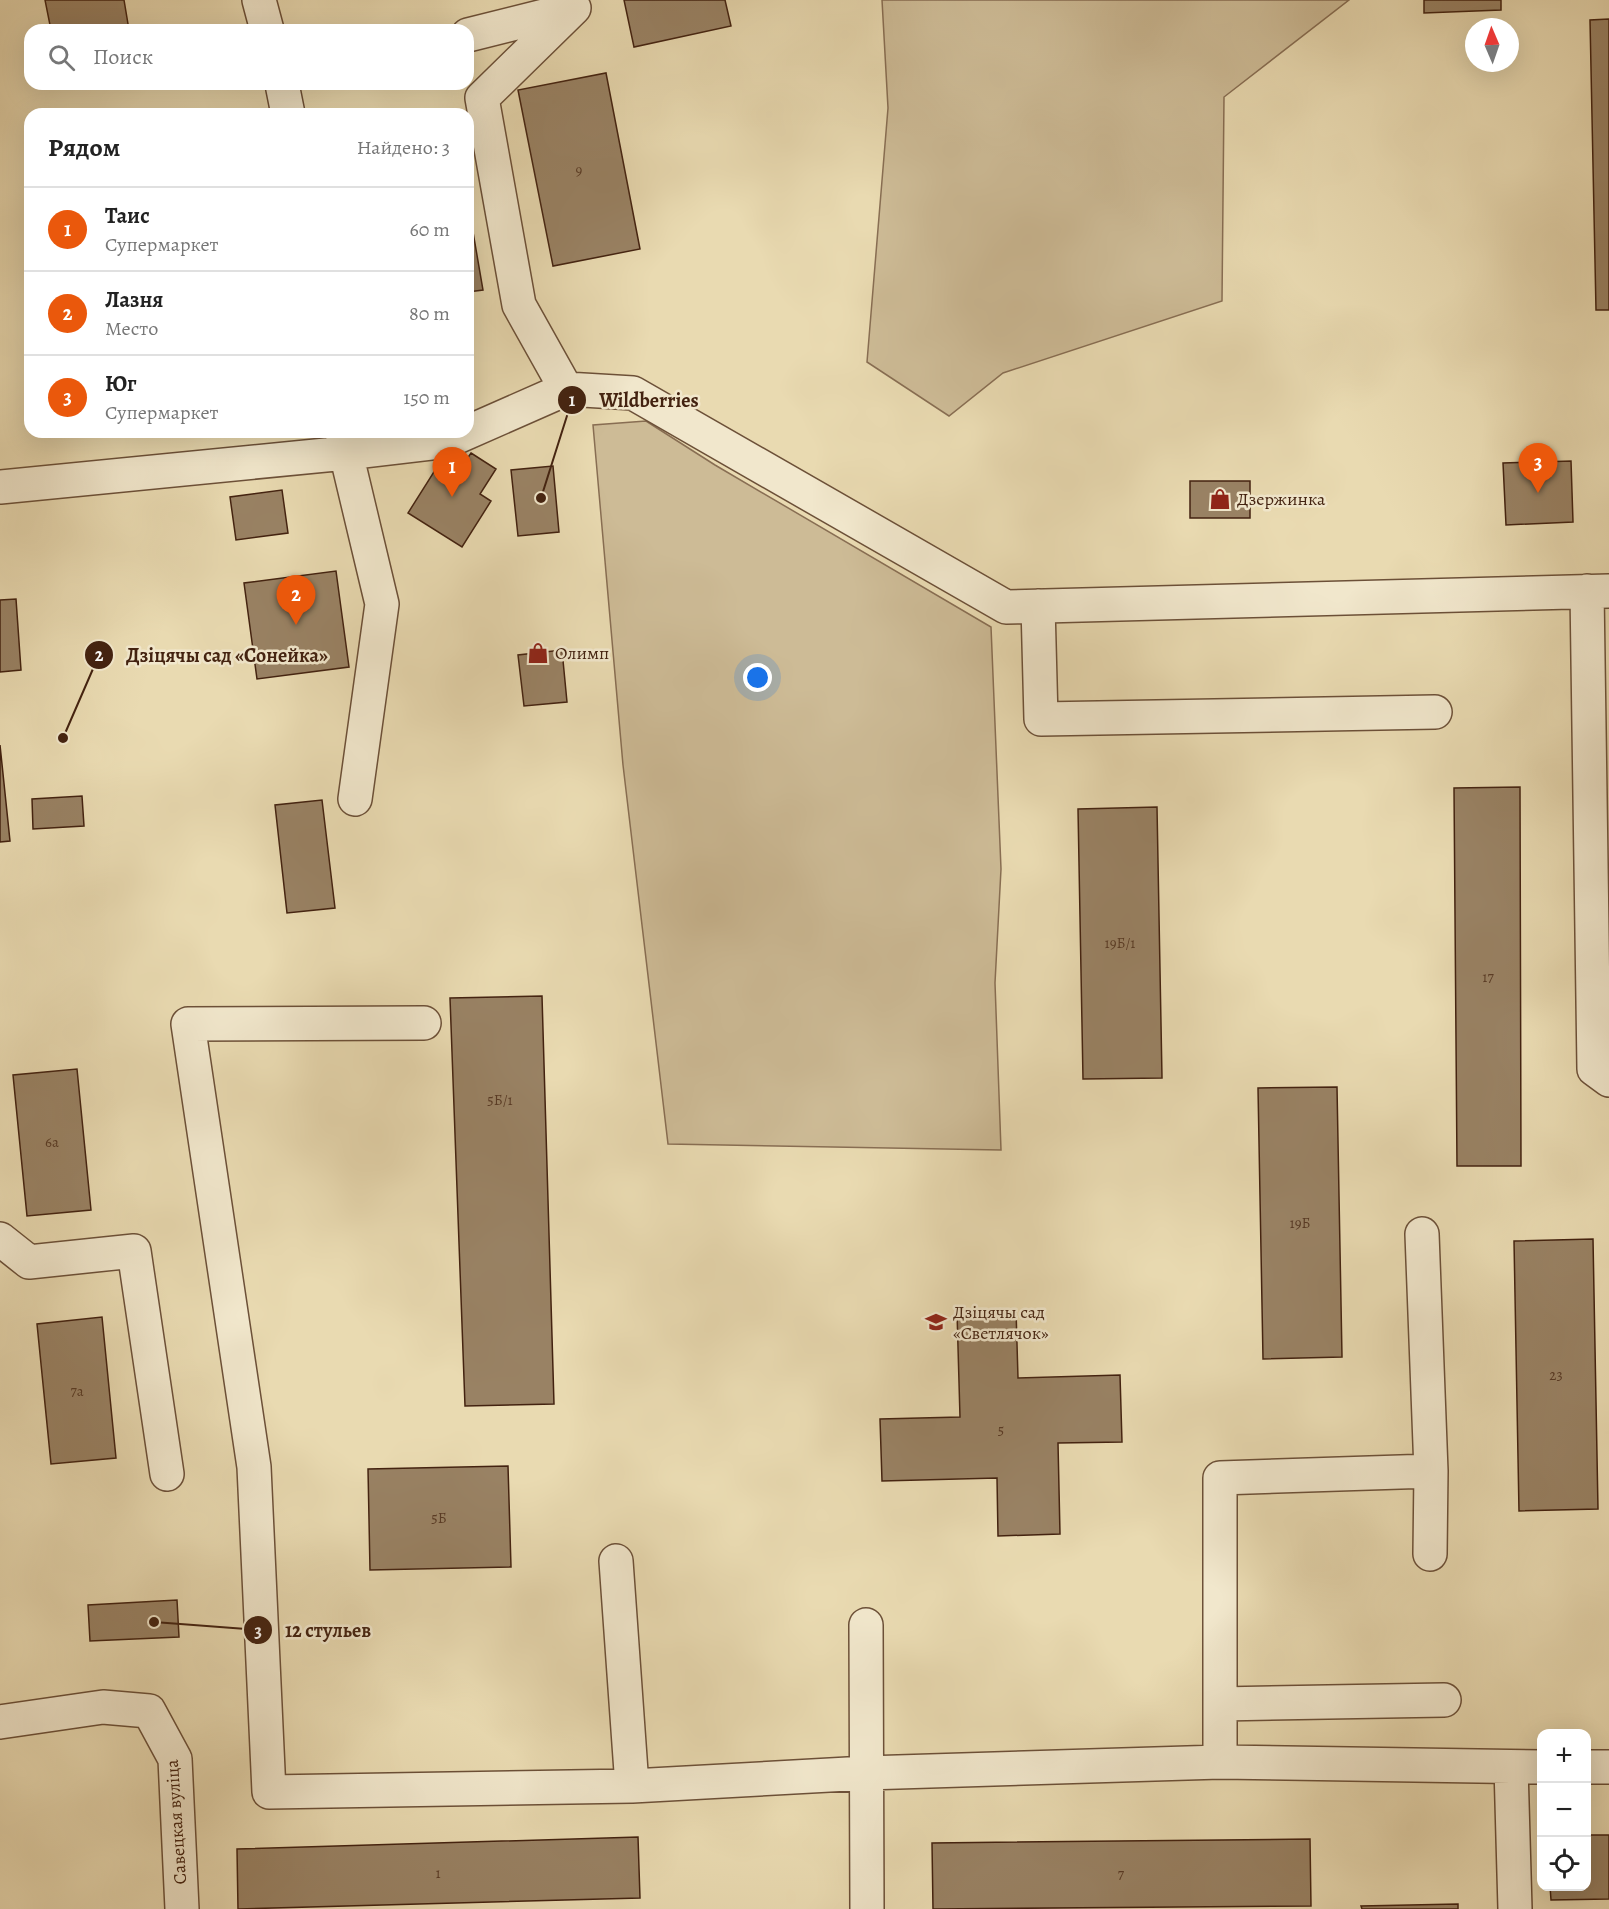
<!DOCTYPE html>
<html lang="ru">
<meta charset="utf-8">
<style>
body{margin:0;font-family:Alegreya,serif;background:#f2f2f2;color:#222}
.controls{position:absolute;right:18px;bottom:18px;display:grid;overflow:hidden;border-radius:12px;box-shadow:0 6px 24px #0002}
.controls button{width:54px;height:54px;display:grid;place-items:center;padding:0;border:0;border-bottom:2px solid #e0e0e0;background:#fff;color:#222;font:30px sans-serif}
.compass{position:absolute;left:1465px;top:18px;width:54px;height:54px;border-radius:50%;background:#fff;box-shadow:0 6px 24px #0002;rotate:358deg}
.you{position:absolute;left:758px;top:678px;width:21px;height:21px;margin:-15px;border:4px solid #fff;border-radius:50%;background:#1a73e8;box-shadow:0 0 0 9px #1a73e833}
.badge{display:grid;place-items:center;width:39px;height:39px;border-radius:50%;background:#ea580c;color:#fff;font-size:20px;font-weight:700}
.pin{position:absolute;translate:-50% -50px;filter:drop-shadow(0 2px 3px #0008)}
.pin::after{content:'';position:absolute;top:32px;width:21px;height:18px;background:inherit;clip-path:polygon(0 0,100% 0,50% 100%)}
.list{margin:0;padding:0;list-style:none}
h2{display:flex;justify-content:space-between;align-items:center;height:78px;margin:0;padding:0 24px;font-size:26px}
h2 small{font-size:20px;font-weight:400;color:#767676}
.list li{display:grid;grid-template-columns:39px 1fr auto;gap:18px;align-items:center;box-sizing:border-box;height:84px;padding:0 24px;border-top:2px solid #e0e0e0}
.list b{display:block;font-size:22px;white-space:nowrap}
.list p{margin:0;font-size:20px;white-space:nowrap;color:#767676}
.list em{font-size:20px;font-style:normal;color:#767676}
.icon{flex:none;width:33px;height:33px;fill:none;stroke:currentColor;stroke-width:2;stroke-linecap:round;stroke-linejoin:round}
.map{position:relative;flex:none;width:1609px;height:1909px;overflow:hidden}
.search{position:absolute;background:#fff;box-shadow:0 6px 24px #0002;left:24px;top:24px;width:450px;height:66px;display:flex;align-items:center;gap:15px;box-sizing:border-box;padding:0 21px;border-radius:18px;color:#767676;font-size:22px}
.panel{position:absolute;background:#fff;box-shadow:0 6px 24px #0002;left:24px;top:108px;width:450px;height:330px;border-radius:18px}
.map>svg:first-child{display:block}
</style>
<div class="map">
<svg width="1609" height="1909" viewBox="0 0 1609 1909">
<rect width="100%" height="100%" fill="#e9dab1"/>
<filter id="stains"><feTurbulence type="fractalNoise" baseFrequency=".00333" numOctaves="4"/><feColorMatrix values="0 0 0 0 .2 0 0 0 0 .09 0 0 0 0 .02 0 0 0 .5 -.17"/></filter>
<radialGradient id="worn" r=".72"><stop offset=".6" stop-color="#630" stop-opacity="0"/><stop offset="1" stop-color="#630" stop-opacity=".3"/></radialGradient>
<!-- green -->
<path fill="#cdbb96" stroke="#886e53" stroke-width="1.5" d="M 882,0 L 1349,0 L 1224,97 L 1222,301 L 1003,373 L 949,416 L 867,362 L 888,108 Z
M 646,421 L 715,465 L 991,627 L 1001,869 L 995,983 L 1001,1150 L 668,1144 L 623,765 L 593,425 Z"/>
<!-- building -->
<path fill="#998264" stroke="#432210" stroke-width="1.5" d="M 45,0 L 124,0 L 129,30 L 51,30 Z
M 624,0 L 725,0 L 731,26 L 634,47 Z
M 1424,0 L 1501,0 L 1501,10 L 1424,13 Z
M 1609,19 L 1609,310 L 1596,310 L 1590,20 Z
M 606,73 L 640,249 L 553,266 L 518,90 Z
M 468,203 L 483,290 L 468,292 Z
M 471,453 L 496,469 L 480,494 L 491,501 L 462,547 L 408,513 L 437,467 L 454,478 Z
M 1571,461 L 1573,522 L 1506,525 L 1503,463 Z
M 553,466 L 559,532 L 518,536 L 511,470 Z
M 1190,481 L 1250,481 L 1250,518 L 1190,518 Z
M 282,490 L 288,533 L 236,540 L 230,497 Z
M 336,571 L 349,667 L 257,679 L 244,583 Z
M 16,599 L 21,670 L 0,672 L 0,600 Z
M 562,650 L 567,702 L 524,706 L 518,655 Z
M 0,745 L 10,841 L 0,842 Z
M 1520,787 L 1521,1166 L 1457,1166 L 1454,788 Z
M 82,796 L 84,826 L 33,829 L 32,799 Z
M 322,800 L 335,908 L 287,913 L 275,805 Z
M 1157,807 L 1162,1078 L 1083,1079 L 1078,809 Z
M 542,996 L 554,1404 L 465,1406 L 450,998 Z
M 77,1069 L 91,1210 L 27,1216 L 13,1075 Z
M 1337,1087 L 1342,1357 L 1263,1359 L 1258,1088 Z
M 1593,1239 L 1598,1509 L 1519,1511 L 1514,1241 Z
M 1016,1310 L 1018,1378 L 1120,1375 L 1122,1442 L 1058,1443 L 1060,1534 L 998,1536 L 997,1478 L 882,1481 L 880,1419 L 960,1417 L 957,1312 Z
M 102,1317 L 116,1458 L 51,1464 L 37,1324 Z
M 508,1466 L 511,1567 L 370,1570 L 368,1469 Z
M 177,1600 L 179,1637 L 90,1641 L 88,1605 Z
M 1586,1835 L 1609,1835 L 1609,1899 L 1551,1900 L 1550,1886 L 1586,1886 Z
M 638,1837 L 640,1898 L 238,1909 L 237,1849 Z
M 1310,1839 L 1311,1906 L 933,1909 L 932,1843 Z
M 1458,1904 L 1458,1909 L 1362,1909 L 1361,1906 Z"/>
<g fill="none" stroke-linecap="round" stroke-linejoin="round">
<defs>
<path id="minor" d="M 259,0 L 267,30
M 468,35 L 572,9
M 282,84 L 288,114
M 566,389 L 633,393 L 1006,607 L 1609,591
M 0,487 L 346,453 L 342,432
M 1587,591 L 1594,1069 L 1609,1080
M 1038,606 L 1041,719 L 1435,712
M 355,799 L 382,604 L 346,453 L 448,441 L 566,389 L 519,305 L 482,98 L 574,8
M 424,1023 L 188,1024 L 254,1467 L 269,1792 L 632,1786 L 866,1773 L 1220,1762 L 1542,1767
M 1422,1234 L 1431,1471 L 1430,1554
M 0,1239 L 29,1262 L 134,1251 L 167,1474
M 616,1561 L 632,1786
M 866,1625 L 867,1909
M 1220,1704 L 1444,1700
M 0,1722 L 103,1707 L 149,1711 L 175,1759 L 182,1909
M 1220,1762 L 1220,1478 L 1431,1471
M 1511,1767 L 1515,1909
M 1586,1767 L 1609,1767"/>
</defs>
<!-- minor casing -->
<use href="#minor" stroke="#6c5038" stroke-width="36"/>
<!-- minor -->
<use href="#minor" stroke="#f1e7cc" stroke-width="33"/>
</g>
<!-- icons -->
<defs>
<symbol id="shop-bare" viewBox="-9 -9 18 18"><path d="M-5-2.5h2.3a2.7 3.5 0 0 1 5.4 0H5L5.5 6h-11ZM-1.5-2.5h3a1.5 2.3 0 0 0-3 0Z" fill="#8f2418" stroke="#f1e7cc" stroke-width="2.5" paint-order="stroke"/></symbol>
<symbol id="school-bare" viewBox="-9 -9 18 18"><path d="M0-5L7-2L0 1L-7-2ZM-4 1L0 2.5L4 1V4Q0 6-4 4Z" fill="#8f2418" stroke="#f1e7cc" stroke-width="2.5" paint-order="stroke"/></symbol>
</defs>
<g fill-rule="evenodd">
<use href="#shop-bare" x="1205" y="484" width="30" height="30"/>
<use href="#shop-bare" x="523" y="638" width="30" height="30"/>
<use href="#school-bare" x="921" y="1307" width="30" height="30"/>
</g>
<g text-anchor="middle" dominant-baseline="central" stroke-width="5" stroke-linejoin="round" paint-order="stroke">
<!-- number labels -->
<g font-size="15" fill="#583a25">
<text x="579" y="170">9</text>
<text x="1120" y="943">19Б/1</text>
<text x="1488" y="977">17</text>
<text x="500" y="1100">5Б/1</text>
<text x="52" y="1142">6а</text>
<text x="1300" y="1223">19Б</text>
<text x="1556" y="1375">23</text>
<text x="77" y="1391">7а</text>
<text x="1001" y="1430">5</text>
<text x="439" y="1518">5Б</text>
<text x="438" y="1873">1</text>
<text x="1121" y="1874">7</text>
</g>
<!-- poi labels -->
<g font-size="18" fill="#432210" stroke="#f1e7cc" text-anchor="start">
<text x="1237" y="499">Дзержинка</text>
<text x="555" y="653">Олимп</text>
<text x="953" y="1312">Дзіцячы сад<tspan x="953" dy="21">«Светлячок»</tspan></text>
</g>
<!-- street labels -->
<g font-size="18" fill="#432210" stroke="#f1e7cc">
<text transform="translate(176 1822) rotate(-94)">Савецкая вуліца</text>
</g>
</g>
<!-- callouts -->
<path fill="none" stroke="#432210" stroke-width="2" d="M541 498L572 400M63 738L99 655M154 1622L258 1630"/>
<g fill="#432210" stroke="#f1e7cc" stroke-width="2">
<circle cx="541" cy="498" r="6"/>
<circle cx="63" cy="738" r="6"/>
<circle cx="154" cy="1622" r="6"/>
<circle cx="572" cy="400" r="15"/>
<circle cx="99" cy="655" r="15"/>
<circle cx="258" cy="1630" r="15"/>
</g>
<g font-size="18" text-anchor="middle" font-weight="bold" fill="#fff">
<text x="572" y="406">1</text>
<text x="99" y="661">2</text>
<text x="258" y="1637">3</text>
</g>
<g font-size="20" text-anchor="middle" font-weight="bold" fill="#432210" stroke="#f1e7cc" stroke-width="5" stroke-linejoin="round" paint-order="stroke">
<text x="649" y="407">Wildberries</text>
<text x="227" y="662">Дзіцячы сад «Сонейка»</text>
<text x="328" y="1637">12 стульев</text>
</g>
<rect width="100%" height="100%" filter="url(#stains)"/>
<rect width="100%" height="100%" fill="url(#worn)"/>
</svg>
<div class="controls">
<button>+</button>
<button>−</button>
<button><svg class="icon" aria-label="locate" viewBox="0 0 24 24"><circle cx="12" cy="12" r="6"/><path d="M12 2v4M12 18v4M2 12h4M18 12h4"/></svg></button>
</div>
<svg class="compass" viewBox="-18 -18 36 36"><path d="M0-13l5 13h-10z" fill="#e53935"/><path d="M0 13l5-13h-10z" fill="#767676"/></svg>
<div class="you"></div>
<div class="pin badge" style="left:452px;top:497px">1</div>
<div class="pin badge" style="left:296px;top:625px">2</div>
<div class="pin badge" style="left:1538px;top:493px">3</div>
<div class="search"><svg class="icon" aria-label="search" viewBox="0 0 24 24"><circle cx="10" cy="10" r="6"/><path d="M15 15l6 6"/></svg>Поиск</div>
<section class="panel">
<h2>Рядом<small>Найдено: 3</small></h2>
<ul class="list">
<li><span class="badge">1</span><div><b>Таис</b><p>Супермаркет</p></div><em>60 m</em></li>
<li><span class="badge">2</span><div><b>Лазня</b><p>Место</p></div><em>80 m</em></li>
<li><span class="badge">3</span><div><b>Юг</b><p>Супермаркет</p></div><em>150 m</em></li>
</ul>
</section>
</div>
